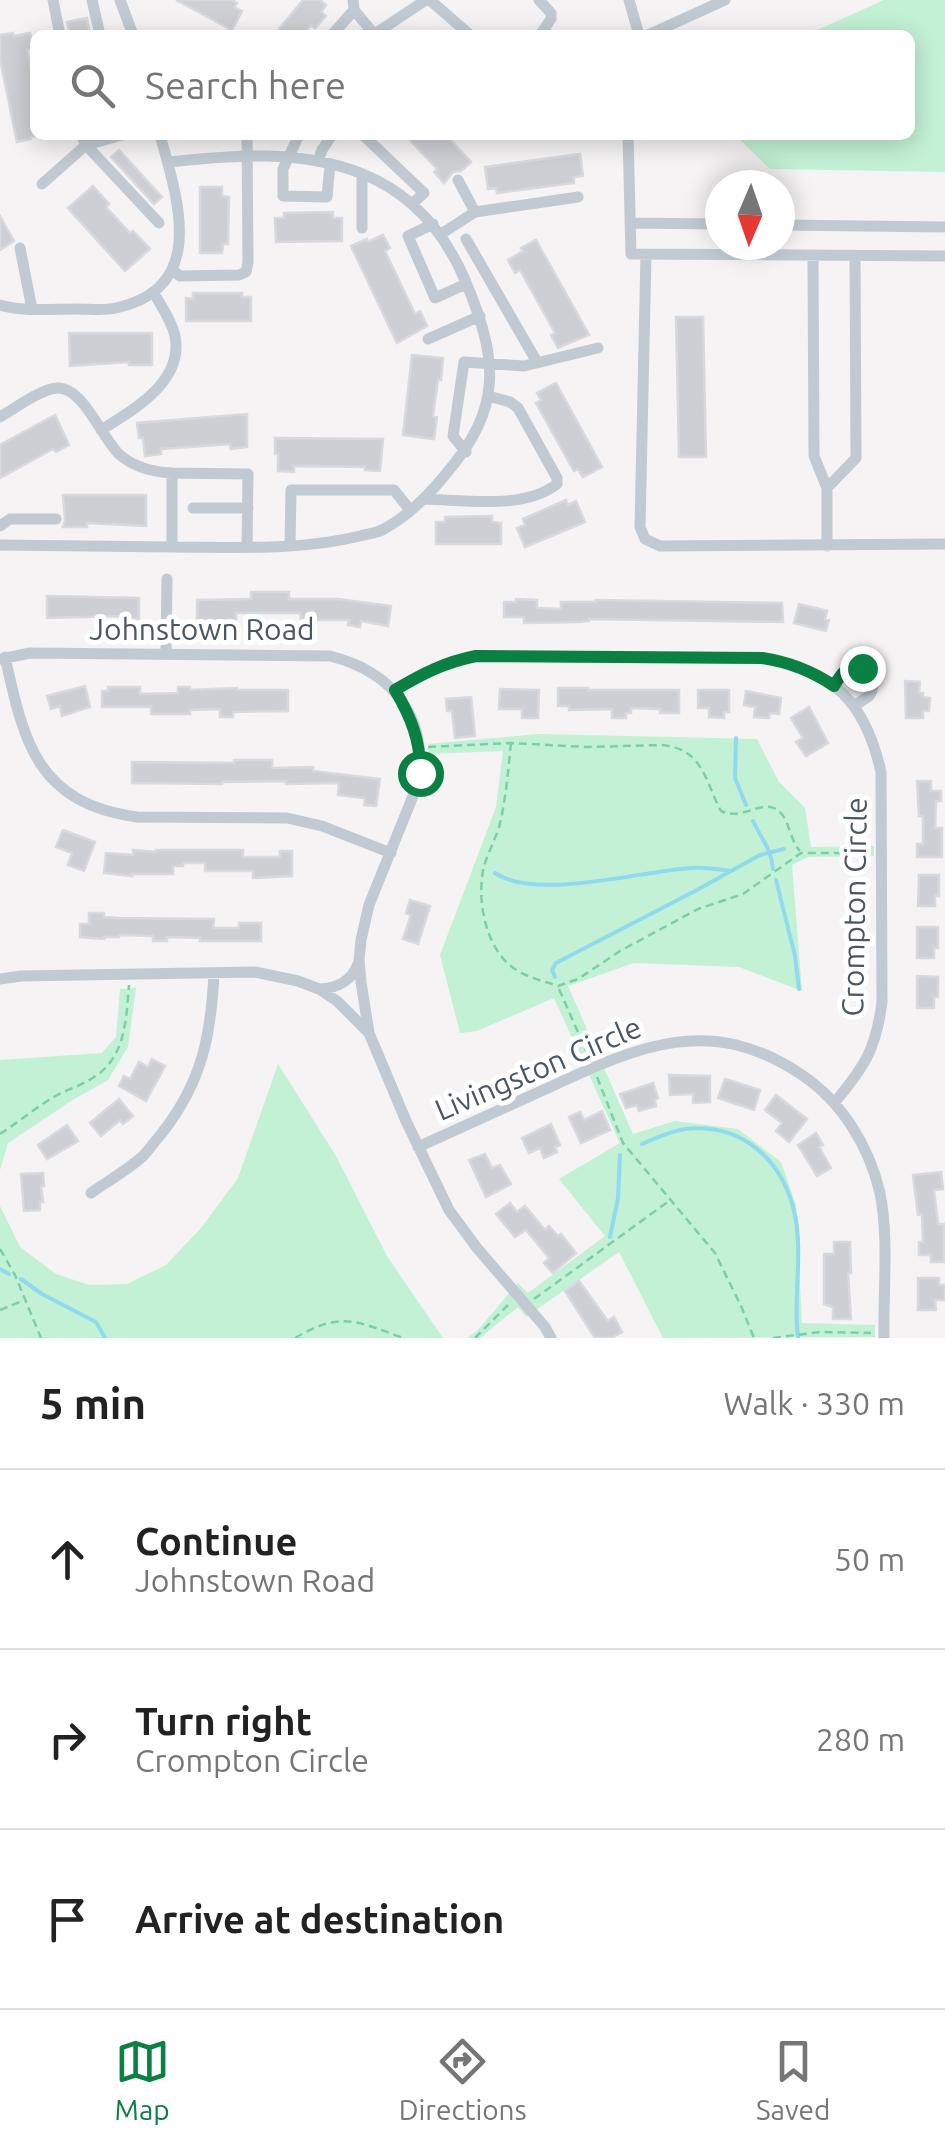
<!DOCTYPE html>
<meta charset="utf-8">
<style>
body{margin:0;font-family:Ubuntu,sans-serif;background:#f2f2f2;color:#222}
.compass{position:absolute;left:705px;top:170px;width:90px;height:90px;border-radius:50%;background:#fff;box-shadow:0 5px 25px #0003;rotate:182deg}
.stop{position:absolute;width:30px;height:30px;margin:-22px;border:8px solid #0b8043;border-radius:50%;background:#fff}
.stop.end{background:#0b8043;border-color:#fff;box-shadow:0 2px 10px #0008}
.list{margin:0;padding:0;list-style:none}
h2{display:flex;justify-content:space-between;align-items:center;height:130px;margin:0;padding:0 40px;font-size:42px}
h2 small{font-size:32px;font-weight:400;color:#767676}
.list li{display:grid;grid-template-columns:65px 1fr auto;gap:30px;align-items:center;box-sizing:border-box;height:180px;padding:0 40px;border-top:2px solid #e0e0e0}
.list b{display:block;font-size:38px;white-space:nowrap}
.list p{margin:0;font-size:32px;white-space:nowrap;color:#767676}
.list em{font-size:32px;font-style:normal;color:#767676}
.icon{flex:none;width:55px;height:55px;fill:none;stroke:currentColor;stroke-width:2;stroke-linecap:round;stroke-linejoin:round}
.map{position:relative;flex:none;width:945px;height:1338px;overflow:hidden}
.search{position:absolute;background:#fff;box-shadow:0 5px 25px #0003;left:30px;right:30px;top:30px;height:110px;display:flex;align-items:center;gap:25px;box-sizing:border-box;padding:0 35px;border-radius:15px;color:#767676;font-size:38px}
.sheet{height:670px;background:#fff}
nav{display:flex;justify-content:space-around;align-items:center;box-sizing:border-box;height:140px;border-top:2px solid #e0e0e0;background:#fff;font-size:28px;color:#767676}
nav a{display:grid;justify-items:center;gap:5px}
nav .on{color:#0b8043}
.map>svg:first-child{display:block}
</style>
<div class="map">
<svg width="945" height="1338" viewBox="0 0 945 1338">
<rect width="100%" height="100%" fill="#f5f3f3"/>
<!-- green -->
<path fill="#c3f1d5" d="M 884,0 L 945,0 L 945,172 L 770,169 L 735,135 L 910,135 L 910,35 L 806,35 Z
M 539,734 L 757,739 L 779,782 L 805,808 L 811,847 L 874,846 L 874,856 L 808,857 L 792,865 L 802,991 L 739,967 L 634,963 L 568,986 L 633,1134 L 675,1121 L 738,1129 L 781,1162 L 796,1205 L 802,1323 L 875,1325 L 875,1337 L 663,1338 L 619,1252 L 526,1317 L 518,1307 L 480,1338 L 467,1338 L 477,1331 L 518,1283 L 528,1293 L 605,1236 L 559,1179 L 620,1143 L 554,998 L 477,1031 L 460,1033 L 440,955 L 496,807 L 503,751 L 428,754 L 428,744 Z
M 136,988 L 128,1047 L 108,1080 L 71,1101 L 8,1143 L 0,1170 L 0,1060 L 102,1053 L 116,1037 L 120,989 Z
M 278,1064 L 336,1156 L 387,1256 L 443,1338 L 0,1338 L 0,1206 L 20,1247 L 56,1274 L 89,1285 L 127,1284 L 166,1265 L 201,1228 L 238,1178 Z"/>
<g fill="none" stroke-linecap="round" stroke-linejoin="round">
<!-- stream -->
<path stroke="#90daee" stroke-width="4" d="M 736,738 L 735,778 L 746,805
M 753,821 C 762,840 771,848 773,869
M 495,873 C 536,901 641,871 691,868 C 704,867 717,869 731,871
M 776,880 L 795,956 L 799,989
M 555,977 L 552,970 L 556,963 L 695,891 L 760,855 L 784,849
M 642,1144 C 656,1138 670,1131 685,1129 C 743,1123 783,1160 795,1215 C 803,1255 793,1298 798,1338
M 610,1237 L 618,1198 L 620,1155
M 0,1269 L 9,1274
M 21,1279 L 42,1294 L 96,1322 L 105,1338"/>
</g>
<!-- building -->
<path fill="#cdcfd5" stroke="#d7d9de" stroke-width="2.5" d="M 176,0 L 232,0 L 237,3 L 234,7 L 242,11 L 232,30 Z
M 303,0 L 320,0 L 326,5 L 321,12 L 326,16 L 315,28 L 311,25 L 303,35 L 274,35 Z
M 87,18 L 90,35 L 70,35 L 67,22 Z
M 13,33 L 14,36 L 30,33 L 33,48 L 27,50 L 35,90 L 35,136 L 31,137 L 31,139 L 17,142 L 0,59 L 0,35 Z
M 405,135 L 446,135 L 471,162 L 461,171 L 453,172 L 444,183 L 434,172 L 437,169 Z
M 119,150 L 162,197 L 154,204 L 111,157 Z
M 580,154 L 583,176 L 574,177 L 574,183 L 497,193 L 496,188 L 488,189 L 485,167 Z
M 93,186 L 109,204 L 106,207 L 130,233 L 133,231 L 150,249 L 125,271 L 68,208 Z
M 200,187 L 222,187 L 222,196 L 229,197 L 228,244 L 223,244 L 222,253 L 200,253 Z
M 333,212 L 333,218 L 342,218 L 342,241 L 276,242 L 275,218 L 284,218 L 284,213 Z
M 0,216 L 14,241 L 0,250 Z
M 383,235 L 390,248 L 385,251 L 415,314 L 420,311 L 427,326 L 397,343 L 351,246 L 367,239 L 368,242 Z
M 536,240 L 589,335 L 558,348 L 551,335 L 555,333 L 520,270 L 515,273 L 508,260 L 523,251 L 521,248 Z
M 193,293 L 242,293 L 242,297 L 251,297 L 251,321 L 186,321 L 186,298 L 193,299 Z
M 676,317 L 703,317 L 706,457 L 679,457 Z
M 69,333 L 152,333 L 152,365 L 129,365 L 129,362 L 70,366 Z
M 412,355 L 443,358 L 441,380 L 438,379 L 433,416 L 437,417 L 434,439 L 403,435 Z
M 556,383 L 602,467 L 583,477 L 578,469 L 574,471 L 536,403 L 541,400 L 537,393 Z
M 247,414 L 247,447 L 231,449 L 230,444 L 161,449 L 161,454 L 145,456 L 143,438 L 139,438 L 137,423 Z
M 55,415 L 69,445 L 56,452 L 53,449 L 0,478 L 0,445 Z
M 275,438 L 383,439 L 380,471 L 365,470 L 365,467 L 294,466 L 294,472 L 278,471 L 278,454 L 275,454 Z
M 63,495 L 146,495 L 146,526 L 87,523 L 87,527 L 63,527 L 65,520 Z
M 566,500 L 568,505 L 576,501 L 585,522 L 525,547 L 517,528 L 525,525 L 523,519 Z
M 492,516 L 492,522 L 501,523 L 501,544 L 436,544 L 436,522 L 445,522 L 445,517 Z
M 251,592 L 289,592 L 289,599 L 338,599 L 391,606 L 388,626 L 361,621 L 360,627 L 348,625 L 349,620 L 301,620 L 300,613 L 236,613 L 236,621 L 197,621 L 197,600 L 251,599 Z
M 47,596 L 139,598 L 139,619 L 123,619 L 123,616 L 47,618 Z
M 516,599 L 537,600 L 537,608 L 561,609 L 561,602 L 596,602 L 596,600 L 782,603 L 783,622 L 589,619 L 589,621 L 580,622 L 524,623 L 524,617 L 504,617 L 504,602 L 516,602 Z
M 799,604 L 827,611 L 825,619 L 829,620 L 826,631 L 794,623 Z
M 905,681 L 920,682 L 919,693 L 923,693 L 923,697 L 930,698 L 929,711 L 923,711 L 923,718 L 906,718 Z
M 85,686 L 90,707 L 62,716 L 60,706 L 51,709 L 47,696 Z
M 108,687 L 140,687 L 140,694 L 178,693 L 178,687 L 190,687 L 190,690 L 237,688 L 237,690 L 288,690 L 288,711 L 233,712 L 233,717 L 220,717 L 220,709 L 190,710 L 190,714 L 151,714 L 151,707 L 102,707 L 102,691 L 108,691 Z
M 558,688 L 588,688 L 588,690 L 679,690 L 679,713 L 660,713 L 660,709 L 631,708 L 631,713 L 626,713 L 626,718 L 612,718 L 612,709 L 569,710 L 569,706 L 558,706 Z
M 500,689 L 539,690 L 538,718 L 522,718 L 522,709 L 499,709 Z
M 698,690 L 729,690 L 729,712 L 724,712 L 724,718 L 709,717 L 709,708 L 698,708 Z
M 746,691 L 781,698 L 779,714 L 770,713 L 769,718 L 754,717 L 755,707 L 744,705 Z
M 471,697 L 475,736 L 455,738 L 452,711 L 447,711 L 446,699 Z
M 809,707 L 828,743 L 806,756 L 796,742 L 803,738 L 791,718 Z
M 234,760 L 272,760 L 272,768 L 313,767 L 313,771 L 380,779 L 376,806 L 364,805 L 365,798 L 338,795 L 339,783 L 286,784 L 286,781 L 222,782 L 222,784 L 132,783 L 132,762 L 234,763 Z
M 917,781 L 931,781 L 931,791 L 941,791 L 941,801 L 936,801 L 935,828 L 942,828 L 942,857 L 917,857 L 917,844 L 923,844 L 923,816 L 919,816 Z
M 63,830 L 95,842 L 84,871 L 68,865 L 72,853 L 56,847 Z
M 133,850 L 156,852 L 156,850 L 243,850 L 243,857 L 280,857 L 280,851 L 292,851 L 292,876 L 253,878 L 253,871 L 205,871 L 205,863 L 183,863 L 183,866 L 173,866 L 173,874 L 132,874 L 132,876 L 104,873 L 106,853 L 133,855 Z
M 919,875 L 939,875 L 939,896 L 935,896 L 935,906 L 918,906 Z
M 410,900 L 430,906 L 418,944 L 403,939 L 411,915 L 406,913 Z
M 89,913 L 104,913 L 104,917 L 119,918 L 214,919 L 213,928 L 239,928 L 239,923 L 261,923 L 261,941 L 200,941 L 200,938 L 167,937 L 167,941 L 153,941 L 153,936 L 119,935 L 119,937 L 104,937 L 104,939 L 80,937 L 80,924 L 89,924 Z
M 917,927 L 938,927 L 938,948 L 934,948 L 934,958 L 917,958 Z
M 917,976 L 938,977 L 938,997 L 934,997 L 934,1008 L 917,1008 Z
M 152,1059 L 165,1066 L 146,1101 L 119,1086 L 124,1076 L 130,1079 L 139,1062 L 148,1067 Z
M 669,1075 L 710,1076 L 710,1102 L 693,1103 L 693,1094 L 670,1095 Z
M 725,1079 L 760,1090 L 754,1110 L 718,1098 Z
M 653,1083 L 658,1098 L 655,1100 L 656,1106 L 639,1111 L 637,1105 L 626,1108 L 620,1094 Z
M 776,1095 L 807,1119 L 789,1142 L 776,1131 L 782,1123 L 765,1110 Z
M 119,1099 L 133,1116 L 123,1124 L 120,1120 L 101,1136 L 90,1123 Z
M 602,1111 L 610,1130 L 581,1143 L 569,1117 L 580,1112 L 584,1120 Z
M 551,1124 L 560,1145 L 555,1147 L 557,1152 L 544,1158 L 540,1148 L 529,1153 L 522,1138 Z
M 67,1125 L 78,1141 L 47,1159 L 38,1145 Z
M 816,1133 L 823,1145 L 819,1147 L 831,1168 L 817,1176 L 798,1145 Z
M 485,1154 L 492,1168 L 500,1165 L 511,1184 L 486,1197 L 469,1160 Z
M 941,1172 L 943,1189 L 934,1190 L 938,1224 L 944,1224 L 944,1262 L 931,1262 L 931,1255 L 919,1255 L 919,1242 L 923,1242 L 922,1214 L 918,1215 L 913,1175 Z
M 43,1173 L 44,1186 L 41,1186 L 43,1202 L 40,1202 L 40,1210 L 24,1211 L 21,1174 Z
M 510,1203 L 517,1212 L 525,1206 L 545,1230 L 549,1226 L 558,1236 L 561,1234 L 576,1253 L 553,1273 L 544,1263 L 549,1258 L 526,1230 L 515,1237 L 496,1214 Z
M 834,1242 L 850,1242 L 851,1273 L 848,1273 L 851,1319 L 833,1319 L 833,1307 L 824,1304 L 824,1254 L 834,1254 Z
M 918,1278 L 939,1278 L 939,1285 L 945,1285 L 945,1300 L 935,1300 L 936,1310 L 918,1310 Z
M 579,1281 L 608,1321 L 614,1317 L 622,1332 L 611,1338 L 595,1338 L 565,1291 Z"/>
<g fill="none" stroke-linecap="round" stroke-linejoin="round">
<!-- path -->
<path stroke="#7ad0a6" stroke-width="2.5" stroke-dasharray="8 5" stroke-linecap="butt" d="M 511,743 C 508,771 506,800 499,827 C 495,840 489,851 485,863 C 475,896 485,950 515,969 C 528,978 544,981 558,986 L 578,979 L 620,951 L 698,909 L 743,894 L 801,853 L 870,853
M 428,747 L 511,743 L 587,747 L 662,745 C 704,749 705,782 721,811 C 743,821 759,800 776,809 C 790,817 789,840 800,851
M 559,989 L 588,1055
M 597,1077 L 623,1143 L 715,1253 L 741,1306 L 754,1338
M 0,1134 C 17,1123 34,1109 52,1098 C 65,1090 81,1086 94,1077 C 126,1057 126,1019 129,985
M 0,1249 L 15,1275 L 41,1338
M 534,1299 L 669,1201
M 0,1310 L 22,1301
M 295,1338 C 340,1311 357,1321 403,1338
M 475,1338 L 508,1305
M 773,1338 L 820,1332 L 871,1333"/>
<!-- minor -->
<path stroke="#c1cad2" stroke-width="11" d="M 53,0 L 60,35
M 92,0 L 100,35
M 120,0 L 133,35
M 353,0 L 354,10 L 374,34
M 430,0 L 470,35
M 539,0 L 551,13 L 551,19 L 540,35
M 629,0 L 639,35
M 332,35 L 354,10
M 373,35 L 426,0
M 648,35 L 725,0
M 81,135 L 86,145 L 159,223
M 299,135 L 283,169 L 283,196 L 327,197 L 330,164
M 363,135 L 424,193 L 413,203
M 628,135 L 631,254 L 945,256
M 318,161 L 322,150 L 332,135
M 168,162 C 233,155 300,149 363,174 C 412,194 444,231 465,280 C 498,359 504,407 445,475 C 428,496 407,517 382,530 C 376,533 367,534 360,536 C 299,551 234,547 172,547
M 362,174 L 362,228
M 458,180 L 475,212
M 42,184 L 86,145 L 122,135
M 630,223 L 720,224
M 433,224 L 408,236 L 435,298 L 466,284
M 780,225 L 945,227
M 441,234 L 475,212 L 578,197
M 466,239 L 537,362
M 20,248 L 32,309
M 646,254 L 640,527 L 645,539 L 660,546 L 945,544
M 813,256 L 814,456 L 827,488 L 827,546
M 172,270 L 180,276 L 239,275 L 246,272 L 248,262 L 247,135
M 0,305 C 24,312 52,309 77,309 C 90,309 103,311 116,308 C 208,288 178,200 160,135
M 428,339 L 480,316
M 0,417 C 14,409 41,389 57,388 C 83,386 102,439 120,455 C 135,468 153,472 172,473 L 172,547 L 0,545
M 101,430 C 133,410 184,382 175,336 C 172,321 161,306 154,293
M 466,452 L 453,436 L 464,362 L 524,366 L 598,348
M 172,473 L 248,474 L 247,547
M 827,488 L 856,458 L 855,256
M 425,499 C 465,500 524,510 557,484 L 557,478 L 518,408 L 510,402 L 488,396
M 193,508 L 248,508
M 0,526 L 10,519 L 56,519
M 290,545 L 291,490 L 394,490 L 410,510
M 166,654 L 167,579
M 5,657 C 24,743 37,803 137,817 L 287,818 L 322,826 L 391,853
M 0,659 L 30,653 L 330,656 C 394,672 430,719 417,786 L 369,905 L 361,940 L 359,960 L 361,982 L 369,1033
M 834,686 C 857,645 883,678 869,696 C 867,698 856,704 854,706
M 395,690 C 422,674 445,662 477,656 L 762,658 C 834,671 865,701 881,772 L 882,1002 C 876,1049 865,1066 835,1102
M 0,979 L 21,976 L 255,972 L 298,981 L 319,989 L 337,1001 L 369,1033 L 406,1121 L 449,1210 L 477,1248 L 545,1327 L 551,1338
M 319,989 C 337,988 351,982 358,964
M 418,1147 C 462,1127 506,1107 550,1087 C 639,1046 710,1013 802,1075 C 842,1102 869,1146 880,1193 C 889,1237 883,1293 884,1338
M 91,1193 C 108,1181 126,1171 142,1157 C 149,1150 155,1141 162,1133 C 202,1082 211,1036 214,973"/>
</g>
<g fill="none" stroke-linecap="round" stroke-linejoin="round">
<!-- route -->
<path stroke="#0b8043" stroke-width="12" d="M 420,773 C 421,742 411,717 395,690 C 422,674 445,662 476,656 L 762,658 C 789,662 812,671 834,686 C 841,674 846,665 862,668"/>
</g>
<g text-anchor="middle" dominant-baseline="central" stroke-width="10" stroke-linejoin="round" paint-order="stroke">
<!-- street labels -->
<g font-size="30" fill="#4a5661" stroke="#fff">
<text x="202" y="629">Johnstown Road</text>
<text transform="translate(854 907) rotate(-89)">Crompton Circle</text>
<text transform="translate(538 1068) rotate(-23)">Livingston Circle</text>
</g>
</g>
</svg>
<svg class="compass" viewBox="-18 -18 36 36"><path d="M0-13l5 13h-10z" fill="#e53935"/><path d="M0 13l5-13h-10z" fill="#767676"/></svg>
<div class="stop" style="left:420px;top:773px"></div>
<div class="stop end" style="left:862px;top:668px"></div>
<div class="search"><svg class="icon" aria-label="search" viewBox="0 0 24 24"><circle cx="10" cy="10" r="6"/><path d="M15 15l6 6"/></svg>Search here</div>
</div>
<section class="sheet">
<h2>5 min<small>Walk · 330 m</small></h2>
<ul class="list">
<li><svg class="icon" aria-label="ahead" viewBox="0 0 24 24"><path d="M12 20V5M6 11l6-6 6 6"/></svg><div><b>Continue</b><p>Johnstown Road</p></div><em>50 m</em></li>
<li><svg class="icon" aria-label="right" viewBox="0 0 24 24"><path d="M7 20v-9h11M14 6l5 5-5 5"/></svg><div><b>Turn right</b><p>Crompton Circle</p></div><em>280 m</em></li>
<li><svg class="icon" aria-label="arrive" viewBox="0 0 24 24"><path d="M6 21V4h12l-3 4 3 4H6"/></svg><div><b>Arrive at destination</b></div></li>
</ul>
</section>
<nav>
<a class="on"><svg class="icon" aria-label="map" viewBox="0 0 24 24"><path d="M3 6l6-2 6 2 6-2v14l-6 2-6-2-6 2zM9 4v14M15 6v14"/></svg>Map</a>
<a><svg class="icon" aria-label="directions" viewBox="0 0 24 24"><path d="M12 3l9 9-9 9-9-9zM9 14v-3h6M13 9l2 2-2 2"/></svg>Directions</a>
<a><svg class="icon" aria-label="saved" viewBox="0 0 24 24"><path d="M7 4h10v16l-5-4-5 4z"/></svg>Saved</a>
</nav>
